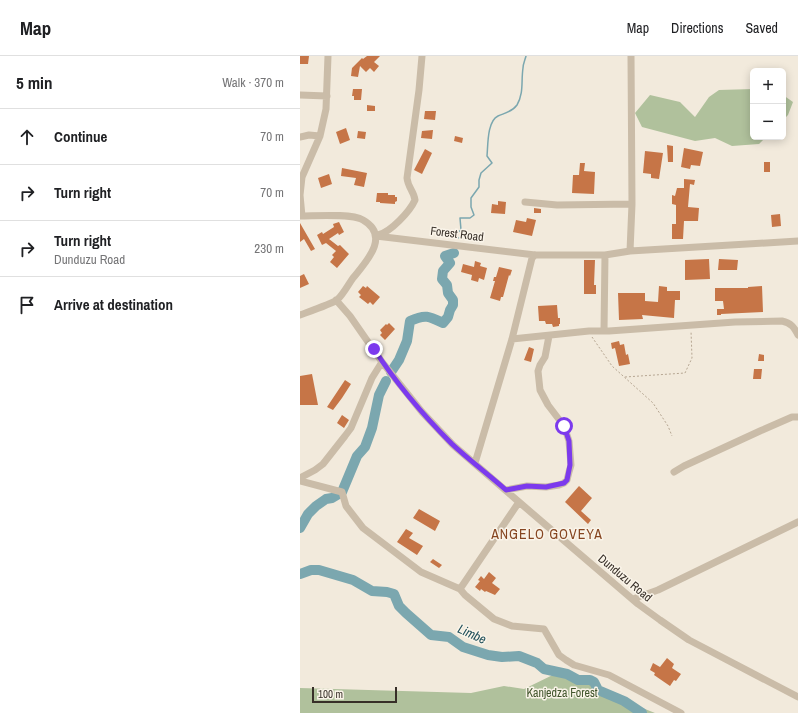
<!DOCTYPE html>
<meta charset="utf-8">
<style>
body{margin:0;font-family:"Archivo Narrow",sans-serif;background:#f6f6f6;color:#202124}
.controls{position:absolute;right:12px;top:12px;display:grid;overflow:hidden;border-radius:6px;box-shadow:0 2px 10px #0003}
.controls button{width:36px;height:36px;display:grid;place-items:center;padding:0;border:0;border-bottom:1px solid #e0e0e0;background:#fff;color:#202124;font:20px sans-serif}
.scale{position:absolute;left:12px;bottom:10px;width:85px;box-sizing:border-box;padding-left:4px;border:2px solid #372f28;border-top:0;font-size:11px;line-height:14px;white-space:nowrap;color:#372f28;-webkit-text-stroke:3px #faf4e9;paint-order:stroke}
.stop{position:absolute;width:12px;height:12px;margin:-9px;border:3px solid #7c3aed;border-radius:50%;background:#fff}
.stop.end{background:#7c3aed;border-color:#fff;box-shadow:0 1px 4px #0008}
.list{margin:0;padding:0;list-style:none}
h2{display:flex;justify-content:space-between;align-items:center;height:52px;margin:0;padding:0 16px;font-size:17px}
h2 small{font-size:13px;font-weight:400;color:#757577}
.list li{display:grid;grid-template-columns:26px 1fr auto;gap:12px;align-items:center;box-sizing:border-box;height:56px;padding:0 16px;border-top:1px solid #e0e0e0}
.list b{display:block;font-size:15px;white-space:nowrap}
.list p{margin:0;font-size:13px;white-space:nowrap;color:#757577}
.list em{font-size:13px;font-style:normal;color:#757577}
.icon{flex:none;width:22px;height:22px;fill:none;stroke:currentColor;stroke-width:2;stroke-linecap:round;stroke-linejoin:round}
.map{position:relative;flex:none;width:498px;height:657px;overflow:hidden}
header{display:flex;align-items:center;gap:24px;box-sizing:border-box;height:56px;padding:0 20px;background:#fff;border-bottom:1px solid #e0e0e0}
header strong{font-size:19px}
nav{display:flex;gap:22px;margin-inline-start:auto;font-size:14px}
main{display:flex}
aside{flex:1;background:#fff}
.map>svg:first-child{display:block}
</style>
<header>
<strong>Map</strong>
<nav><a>Map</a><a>Directions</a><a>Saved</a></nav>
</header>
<main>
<aside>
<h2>5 min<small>Walk · 370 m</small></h2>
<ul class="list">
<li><svg class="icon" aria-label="ahead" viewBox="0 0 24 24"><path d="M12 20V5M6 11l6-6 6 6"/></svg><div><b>Continue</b></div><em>70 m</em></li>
<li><svg class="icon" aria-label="right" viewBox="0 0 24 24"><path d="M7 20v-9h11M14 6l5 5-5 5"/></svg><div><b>Turn right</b></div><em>70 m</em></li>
<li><svg class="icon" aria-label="right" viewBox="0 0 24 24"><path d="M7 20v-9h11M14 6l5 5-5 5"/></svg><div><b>Turn right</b><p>Dunduzu Road</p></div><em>230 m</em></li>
<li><svg class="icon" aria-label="arrive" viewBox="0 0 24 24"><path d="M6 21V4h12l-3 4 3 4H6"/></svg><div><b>Arrive at destination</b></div></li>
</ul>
</aside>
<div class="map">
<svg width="498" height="657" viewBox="0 0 498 657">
<rect width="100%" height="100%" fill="#f2eadc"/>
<!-- green -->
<path fill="#b0c19c" d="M 453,33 L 453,81 L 466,81 L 459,88 L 432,90 L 415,82 L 395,85 L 342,71 L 335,57 L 350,39 L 380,46 L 395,61 L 409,41 L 419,34 Z
M 483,39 L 493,46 L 488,59 L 483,64 Z
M 263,614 L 330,647 L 355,657 L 0,657 L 0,632 L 171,637 L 204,630 L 224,633 Z"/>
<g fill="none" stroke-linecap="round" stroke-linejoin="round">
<!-- stream -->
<path stroke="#7ba7af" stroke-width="1.5" d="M 159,182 L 153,180 L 161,174 L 160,162 L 170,162 L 174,159 L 171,151 L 171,142 L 179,131 L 179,124 L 181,117 L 192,107 L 187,100 C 188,90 187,65 198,60 C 205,57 212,56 217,49 C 224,37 221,25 223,12 C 223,8 225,4 226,0"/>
<!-- river -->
<path stroke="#7ba7af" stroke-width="10" d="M 91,316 L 99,304 L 107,285 L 110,265 C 125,258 129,260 143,267 L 148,261 L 150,254 L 153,249 L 153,244 L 148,237 L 147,229 L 142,223 L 143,215 L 150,207 L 145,200 L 154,197
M 0,472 L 8,458 L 16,450 L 26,443 L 32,442 L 42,436 L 57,400 L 65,391 L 72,372 L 79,339 L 86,325
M 0,518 L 11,514 L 19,514 L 53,524 L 72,535 L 87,536 L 94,538 L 99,550 L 106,557 L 131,579 L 149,581 L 163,591 L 188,599 L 202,601 L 219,600 L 237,607 L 244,613 L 267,618 L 278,624 L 290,624 L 294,626 L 298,634 L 324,645 L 342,657"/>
</g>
<!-- building -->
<path fill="#c67547" d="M 0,0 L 9,0 L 8,8 L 0,8 Z
M 67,0 L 80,0 L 74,6 L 79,10 L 74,16 L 70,12 L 66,16 L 60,10 L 58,21 L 51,20 L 52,12 L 62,2 L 63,3 Z
M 53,33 L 62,33 L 61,44 L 54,44 L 54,40 L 52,40 Z
M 67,49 L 75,50 L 75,55 L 67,55 Z
M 125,55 L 136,55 L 135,64 L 124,63 Z
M 46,72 L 50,84 L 40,88 L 36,76 Z
M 133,74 L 132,83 L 121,82 L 122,75 Z
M 58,75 L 66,76 L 65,83 L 57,82 Z
M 155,80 L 163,82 L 162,87 L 154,85 Z
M 367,89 L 373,90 L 373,106 L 368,106 Z
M 384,92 L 403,96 L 400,110 L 391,109 L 390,113 L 381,111 Z
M 125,93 L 132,97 L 122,118 L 114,114 Z
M 345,95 L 363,97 L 359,123 L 351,122 L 351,118 L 343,117 Z
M 464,106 L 470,106 L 470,116 L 464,116 Z
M 280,107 L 285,107 L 284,115 L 295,116 L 294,138 L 272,137 L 273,119 L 279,119 Z
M 42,112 L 67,117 L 64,131 L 54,129 L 56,122 L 41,120 Z
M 29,118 L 32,128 L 21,132 L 18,122 Z
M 384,123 L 395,124 L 394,129 L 390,128 L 388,151 L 399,152 L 398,165 L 384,165 L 383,183 L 372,183 L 372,168 L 376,168 L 376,149 L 372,148 L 372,139 L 375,140 L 377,132 L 384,132 Z
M 77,137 L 88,137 L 88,139 L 95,139 L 95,141 L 97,141 L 97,145 L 95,146 L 95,148 L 80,147 L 80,146 L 76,146 Z
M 198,145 L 206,146 L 205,158 L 191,157 L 192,148 L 198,149 Z
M 234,152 L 241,153 L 241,157 L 234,157 Z
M 480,158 L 481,170 L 472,171 L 471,159 Z
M 227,162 L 236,164 L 232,180 L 213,176 L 216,164 L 226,166 Z
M 39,166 L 44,176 L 39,179 L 38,177 L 29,183 L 38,190 L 40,189 L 49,198 L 37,212 L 30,206 L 34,201 L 32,199 L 36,195 L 26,187 L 22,189 L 17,179 L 22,176 L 23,178 L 34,171 L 33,168 Z
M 0,167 L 15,193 L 11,195 L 4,183 L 0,186 Z
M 409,203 L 410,223 L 385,224 L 385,204 Z
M 419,203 L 438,204 L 437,214 L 418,214 Z
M 284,204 L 295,204 L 294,229 L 296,229 L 296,238 L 284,238 Z
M 175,205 L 181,207 L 180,210 L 187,212 L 184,224 L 179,222 L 178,226 L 171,224 L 172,219 L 161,216 L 163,208 L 174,211 Z
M 199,211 L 212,214 L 210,220 L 209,219 L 203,241 L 201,241 L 200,245 L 190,242 L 195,225 L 193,225 L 194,221 L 196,221 Z
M 4,218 L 9,228 L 0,232 L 0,220 Z
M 63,230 L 66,232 L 67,230 L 80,241 L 73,249 L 70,246 L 68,248 L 59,241 L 61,239 L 58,236 Z
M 359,230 L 367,231 L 367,235 L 380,235 L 380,244 L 375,244 L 374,262 L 342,259 L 343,263 L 319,264 L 318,237 L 345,237 L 345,245 L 358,246 Z
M 462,230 L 463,256 L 421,258 L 421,259 L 417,259 L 417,253 L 424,253 L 423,245 L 415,245 L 415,232 L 448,232 L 448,231 Z
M 257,249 L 258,262 L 260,262 L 260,268 L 259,268 L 259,270 L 253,271 L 252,268 L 246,268 L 245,265 L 239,265 L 238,250 Z
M 89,267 L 95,273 L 85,284 L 80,279 L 82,277 L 80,274 L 86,268 L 87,269 Z
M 319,285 L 320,289 L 324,288 L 326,299 L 328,298 L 330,308 L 319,310 L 315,292 L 312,293 L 311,287 Z
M 229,291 L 234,293 L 231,306 L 224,304 Z
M 459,298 L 464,299 L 464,305 L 458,305 Z
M 454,313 L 462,313 L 461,323 L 453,323 Z
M 12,318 L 18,349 L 0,349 L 0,320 Z
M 45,324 L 51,328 L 42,342 L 33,354 L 27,351 Z
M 42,359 L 49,364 L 44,372 L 37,367 Z
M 279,430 L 292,442 L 281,455 L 291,464 L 288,468 L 265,446 Z
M 119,453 L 140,465 L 135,475 L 113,462 Z
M 106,473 L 113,477 L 109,482 L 123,490 L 117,499 L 97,486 Z
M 133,503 L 142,509 L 139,512 L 130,506 Z
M 189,516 L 196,522 L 192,527 L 200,533 L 195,539 L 186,535 L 185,536 L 181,533 L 180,535 L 175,531 L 180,525 L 178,524 L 181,520 L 184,523 Z
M 367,602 L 374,608 L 372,612 L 381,618 L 376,625 L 374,624 L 370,630 L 354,619 L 355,617 L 350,614 L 353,607 L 360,611 Z"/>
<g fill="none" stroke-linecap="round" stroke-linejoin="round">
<!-- path -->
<path stroke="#b6a692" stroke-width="1" stroke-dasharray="2 2" stroke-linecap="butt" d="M 292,281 L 312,310 L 353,347 L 368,370 L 372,380
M 325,321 L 385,317 L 392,302 L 391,275"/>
<!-- street -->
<path stroke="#cabca8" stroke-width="7" d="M 0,39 L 27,40
M 0,81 L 9,79 L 20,80
M 225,146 L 257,149 L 332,148
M 0,160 C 15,160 51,157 63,164 C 91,180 66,206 53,222 C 48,229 43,239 37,244 C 31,248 8,256 0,259
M 2,160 L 0,139 L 2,121 L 20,80 L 26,53 L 28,0
M 78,179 C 91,176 110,155 115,144 C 114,135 108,132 107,122 L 119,34 L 122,0
M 76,180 L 235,199 L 305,199 L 330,195 L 498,185
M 330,195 L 332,148 L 331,0
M 36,244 L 50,260 L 82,306 L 122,356 L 153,389 L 219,446 L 338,548 L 360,564 L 389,584 L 498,641
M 304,275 L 305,199
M 212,283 L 289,275 L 309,275 L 435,266 L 482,265 C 491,267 494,271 498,279
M 175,407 L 212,283 L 232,202 L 235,199
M 374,416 L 384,410 L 460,375 L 492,361 L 498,361
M 0,422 L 15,414 L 23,408 L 45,380 L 51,372 L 72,322 L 82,306
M 0,425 L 42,436 L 46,450 L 63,472 L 121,516 L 160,533 L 165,539 L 194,563 L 212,570 L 244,573 L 259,599 L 266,604 L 274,609 L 309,619 L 381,657
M 206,434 L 227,430 L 246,431 L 259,429 L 264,427 L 267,424 L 269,416 L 271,409 L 269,385 L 264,370 L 248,349 L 240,334 L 238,315 L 240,309 L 245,301 L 249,280
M 160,533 L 219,446
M 333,543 L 358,534 L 498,466"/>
</g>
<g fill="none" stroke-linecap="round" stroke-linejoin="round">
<!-- route -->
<path stroke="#7c3aed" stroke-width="5" d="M 74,293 C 96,327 123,359 152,388 C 169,404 188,418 206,434 L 227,430 L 246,431 L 264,427 L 267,424 L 270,409 L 269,385 L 264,370"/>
</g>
<g text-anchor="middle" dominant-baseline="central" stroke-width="3" stroke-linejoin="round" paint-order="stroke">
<!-- street labels -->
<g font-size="12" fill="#372f28" stroke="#faf4e9">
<text transform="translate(157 178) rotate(7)">Forest Road</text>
<text transform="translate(325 522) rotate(40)">Dunduzu Road</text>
</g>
<!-- park labels -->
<g font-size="12" fill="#41552c" stroke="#faf4e9">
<text x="262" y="637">Kanjedza Forest</text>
</g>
<!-- water labels -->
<g font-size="13" font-style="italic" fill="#1e4e59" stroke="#faf4e9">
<text transform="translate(172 578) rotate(24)">Limbe</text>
</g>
<!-- quarter labels -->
<g font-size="14" letter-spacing="1" fill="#864621" stroke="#faf4e9">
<text x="247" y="478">ANGELO GOVEYA</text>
</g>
</g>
</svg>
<div class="controls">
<button>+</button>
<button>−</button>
</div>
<div class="scale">100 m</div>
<div class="stop" style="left:264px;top:370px"></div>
<div class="stop end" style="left:74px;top:293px"></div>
</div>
</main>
